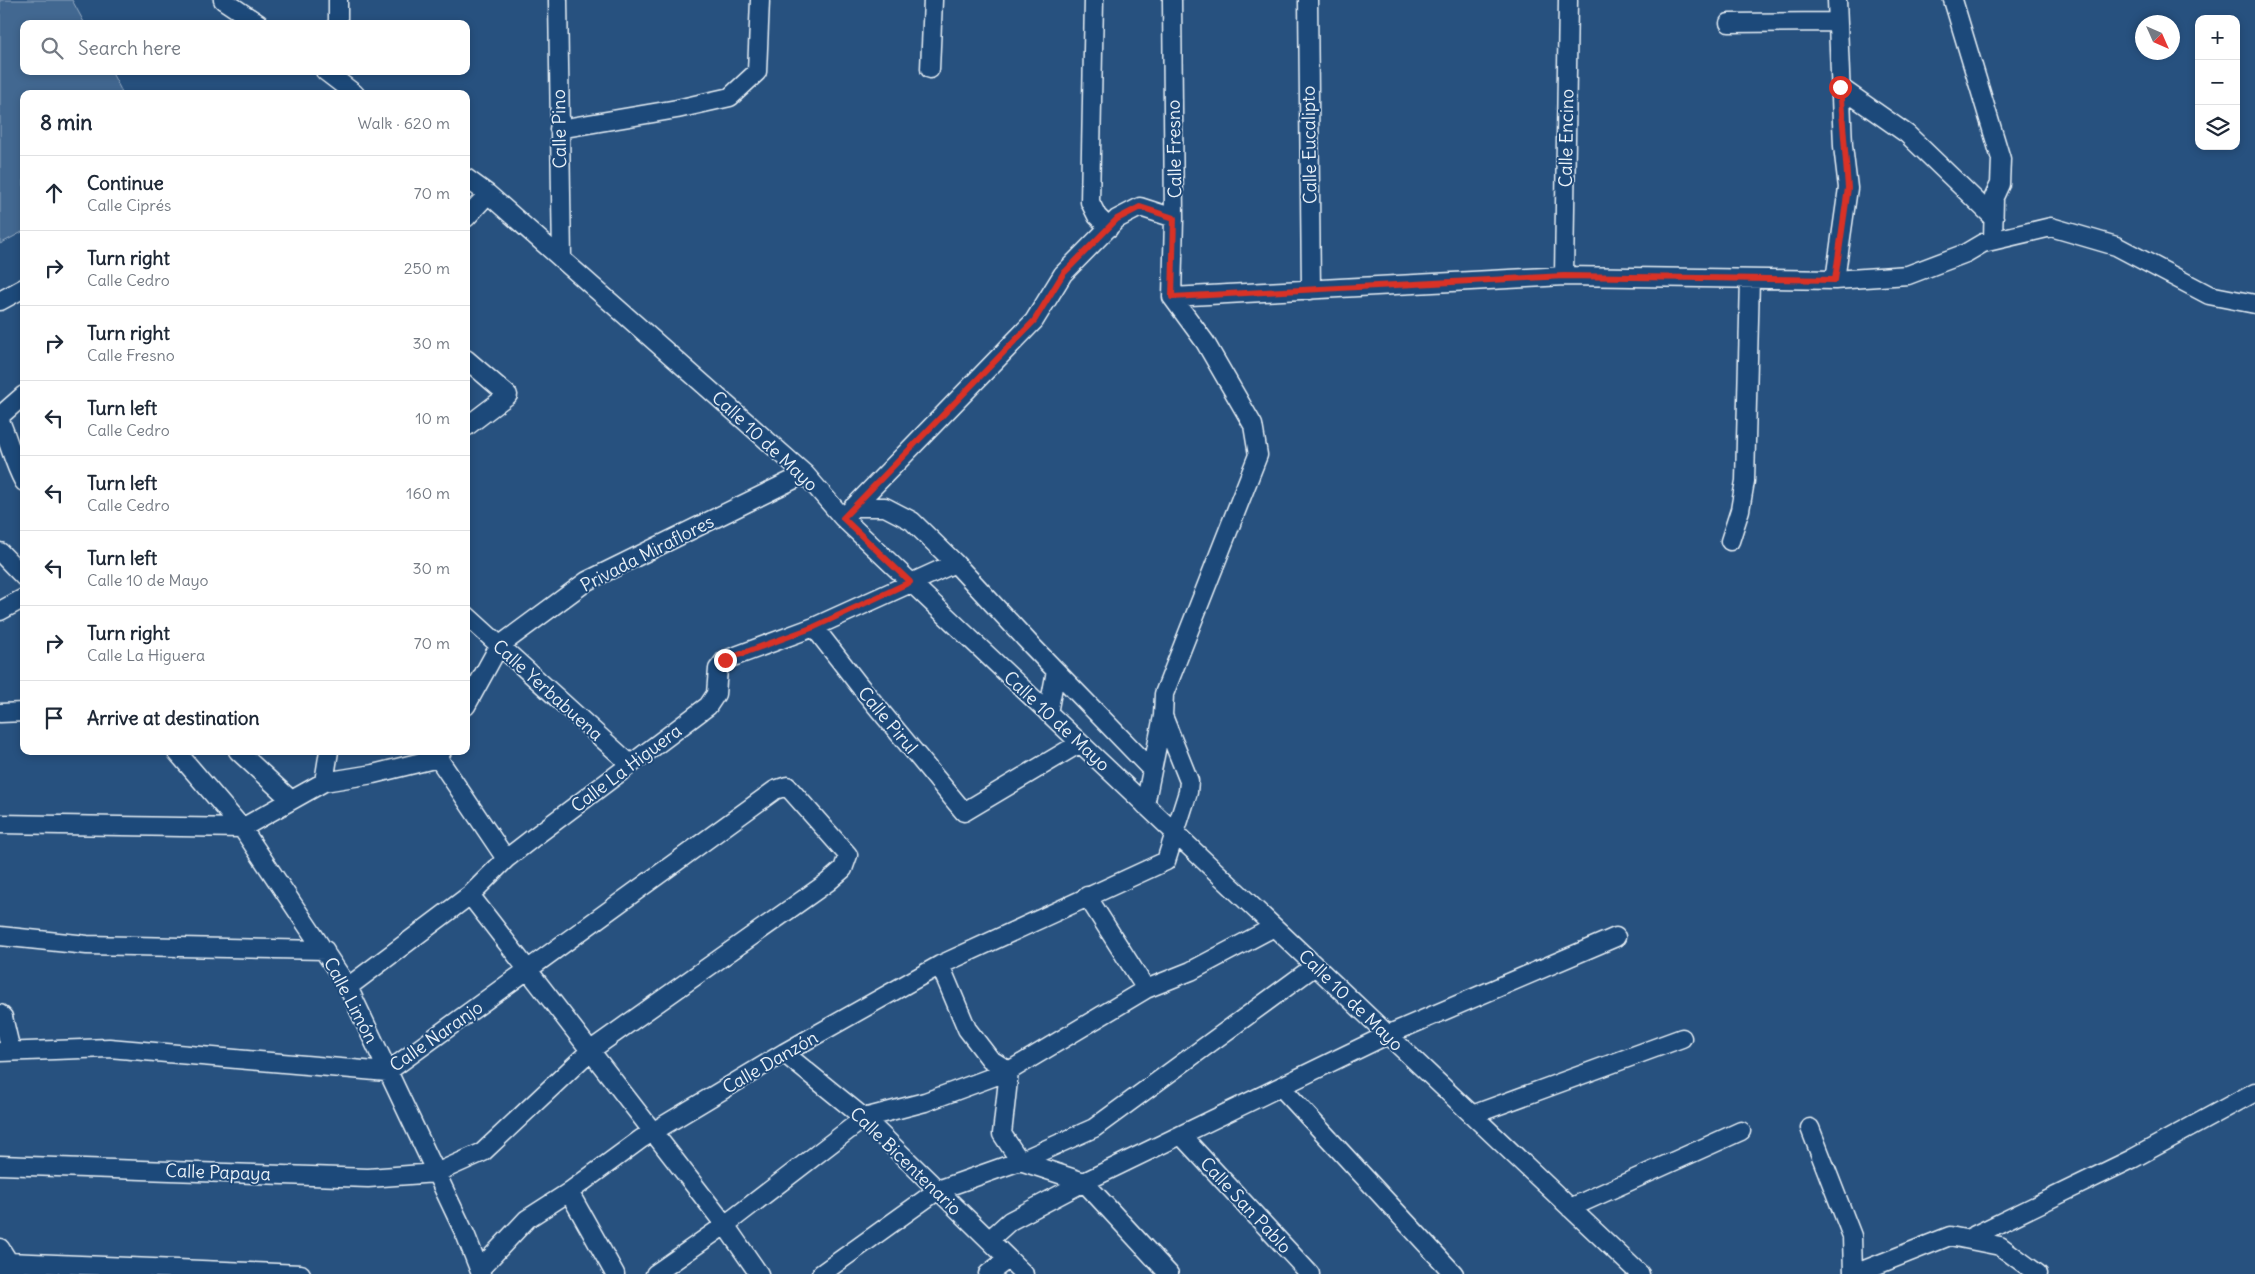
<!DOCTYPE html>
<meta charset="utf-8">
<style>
body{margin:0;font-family:Delius,sans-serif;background:#f2f2f3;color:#1f2937}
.controls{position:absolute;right:15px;top:15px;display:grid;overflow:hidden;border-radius:10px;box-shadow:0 2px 8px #0003}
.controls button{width:45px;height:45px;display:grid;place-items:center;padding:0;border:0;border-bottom:1px solid #e0e1e3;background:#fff;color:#1f2937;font:25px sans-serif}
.compass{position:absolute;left:2135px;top:15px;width:45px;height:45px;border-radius:50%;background:#fff;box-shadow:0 2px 8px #0003;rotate:135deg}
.stop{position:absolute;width:15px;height:15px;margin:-11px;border:4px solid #d93025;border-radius:50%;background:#fff}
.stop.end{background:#d93025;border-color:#fff;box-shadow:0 1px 5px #0008}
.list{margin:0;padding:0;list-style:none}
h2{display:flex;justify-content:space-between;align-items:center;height:65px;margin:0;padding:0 20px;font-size:21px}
h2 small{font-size:16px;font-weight:400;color:#747a83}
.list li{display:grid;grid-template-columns:32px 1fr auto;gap:15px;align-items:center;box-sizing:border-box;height:75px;padding:0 20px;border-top:1px solid #e0e1e3}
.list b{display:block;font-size:19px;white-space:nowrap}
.list p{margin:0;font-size:16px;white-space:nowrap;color:#747a83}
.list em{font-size:16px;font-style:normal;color:#747a83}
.icon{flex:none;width:28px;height:28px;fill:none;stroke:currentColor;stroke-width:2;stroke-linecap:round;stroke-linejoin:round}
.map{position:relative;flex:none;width:2255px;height:1274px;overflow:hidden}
.search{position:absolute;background:#fff;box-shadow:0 2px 8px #0003;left:20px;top:20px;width:450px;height:55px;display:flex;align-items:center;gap:12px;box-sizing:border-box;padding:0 18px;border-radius:10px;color:#747a83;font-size:19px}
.panel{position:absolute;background:#fff;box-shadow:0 2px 8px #0003;left:20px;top:90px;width:450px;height:665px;border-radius:10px}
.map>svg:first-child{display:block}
</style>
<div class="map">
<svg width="2255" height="1274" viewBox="0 0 2255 1274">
<rect width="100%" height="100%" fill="#27517f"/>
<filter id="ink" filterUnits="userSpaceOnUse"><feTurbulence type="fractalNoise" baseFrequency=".02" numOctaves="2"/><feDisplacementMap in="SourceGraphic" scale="10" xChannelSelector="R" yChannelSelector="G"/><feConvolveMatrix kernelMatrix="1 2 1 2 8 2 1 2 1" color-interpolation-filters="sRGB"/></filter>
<g filter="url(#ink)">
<!-- park -->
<path fill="#436891" stroke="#96acc4" d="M 0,0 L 72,0 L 85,24 L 24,24 L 24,71 L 111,71 L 123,94 L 24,94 L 24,231 L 0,244 Z"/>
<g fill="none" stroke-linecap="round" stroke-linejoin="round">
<defs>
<path id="street" d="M 223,0 L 259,24
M 558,0 L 562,259
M 1094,0 L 1090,202 L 1097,216 L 1109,228
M 1308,0 L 1311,290
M 1953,0 L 2001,159 L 2000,184 L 1994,197 L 1993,240
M 1729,23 L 1837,22
M 338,24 L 338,0
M 930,69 L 933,0
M 325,71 L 355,94
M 1840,87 L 1907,134 L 1994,218
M 559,129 L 677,109 L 730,97 L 757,72 L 760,0
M 466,178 L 488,194 L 805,474 L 843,518 L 1640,1274
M 466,218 L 488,194
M 1564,276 L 1568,0
M 1835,280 L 1848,188 L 1843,146 L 1837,0
M 1172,297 L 1564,276 L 1835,280 L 1908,275 L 1966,253 L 1983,243 L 2051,227 L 2116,246 L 2209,295 L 2255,304
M 1172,297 L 1174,218 L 1172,0
M 0,301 L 24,288
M 466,359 L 508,395 L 466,427
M 0,416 L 24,395
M 0,421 C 9,441 13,462 24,482
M 853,507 L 885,507 L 912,521 L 955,563
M 843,518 L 1034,321 L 1063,274 L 1117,219 L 1140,207 L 1174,218
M 1730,541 L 1740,510 L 1745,481 L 1750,279
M 0,552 L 24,577
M 0,611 L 24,598
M 466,615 L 630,764
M 814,627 L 859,685 L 964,812 L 1080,743
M 466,706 L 499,646 L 587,581 L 805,474
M 0,713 L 24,712
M 1048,713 L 1056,671
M 176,751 L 242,828 L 348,987 L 466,1236 L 481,1274
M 238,751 L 291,800
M 432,751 L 438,758 L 506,859
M 324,782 L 329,751
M 1145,805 L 1163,716
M 0,824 L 242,828 L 324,782 L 373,774 L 438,758 L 442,751
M 470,895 L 725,1225 L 759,1274
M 1087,896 L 1146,989
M 0,936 L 87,945 L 325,950
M 940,965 L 967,1029 L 990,1059 L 1009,1071
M 348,987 L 470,895 L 506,859 L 533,838 L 708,706 L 716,694 L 718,669 L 725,660 L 814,627 L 955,563 L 1032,646 L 1152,770
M 0,1014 L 3,1017 L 11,1051
M 0,1052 L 109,1048 L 387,1072 L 775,790 L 787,786 L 848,855 L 843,869 L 828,882 L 591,1050 L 483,1152 L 436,1173 L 368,1178 L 0,1165
M 784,1053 L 864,1118 L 1024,1274
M 1009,1071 L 1002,1134 L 1020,1161 L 1084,1182 L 1169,1274
M 1281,1087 L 1454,1274
M 1472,1115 L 1682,1038
M 1810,1128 L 1852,1236 L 1853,1274
M 1181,1135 L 1310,1274
M 569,1192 L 615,1274
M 1570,1208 L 1741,1131
M 1967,1239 L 2132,1159 L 2255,1092
M 989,1240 L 1010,1221 L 1084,1182 L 1387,1035 L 1616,937
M 0,1248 L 15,1272
M 0,1265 L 8,1262 L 301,1274
M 480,1269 L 527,1219 L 569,1192 L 641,1139 L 784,1053 L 940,965 L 1166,861 L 1188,792 L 1189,781 L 1163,716 L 1164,694 L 1258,455 L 1253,425 L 1205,342 L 1172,297
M 655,1274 L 725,1225 L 864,1118 L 925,1102 L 1009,1071 L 1146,989 L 1191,971 L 1274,927
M 821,1274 L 938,1190 L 1020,1161 L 1094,1128 L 1315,966
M 988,1274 L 1008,1259
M 1854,1274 L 1950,1236 L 2000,1246 L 2038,1274"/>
</defs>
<!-- street casing -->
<use href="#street" stroke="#e8f1f8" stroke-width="21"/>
<!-- street -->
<use href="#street" stroke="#1f4a7a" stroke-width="18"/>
</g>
</g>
<g fill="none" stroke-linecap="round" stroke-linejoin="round" filter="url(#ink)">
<!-- route -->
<path stroke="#d93025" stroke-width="6" d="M 725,660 L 814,627 L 910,582 L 843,518 L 1034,321 L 1063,274 L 1117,219 L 1140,207 L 1174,218 L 1172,297 L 1564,276 L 1835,280 L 1848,188 L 1840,87"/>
</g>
<g text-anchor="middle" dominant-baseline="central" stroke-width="4" stroke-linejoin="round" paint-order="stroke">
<!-- street labels -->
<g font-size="18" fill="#e8f1f8" stroke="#1f4a7a">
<text transform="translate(559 129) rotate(-91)">Calle Pino</text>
<text transform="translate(1566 138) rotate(-89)">Calle Encino</text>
<text transform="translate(1309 145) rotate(-91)">Calle Eucalipto</text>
<text transform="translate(1174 149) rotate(-91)">Calle Fresno</text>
<text transform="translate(765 441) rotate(43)">Calle 10 de Mayo</text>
<text transform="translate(647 553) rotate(-27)">Privada Miraflores</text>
<text transform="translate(548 690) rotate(42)">Calle Yerbabuena</text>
<text transform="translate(888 720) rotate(50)">Calle Pirul</text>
<text transform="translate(1057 721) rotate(43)">Calle 10 de Mayo</text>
<text transform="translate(626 768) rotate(-37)">Calle La Higuera</text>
<text transform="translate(351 1000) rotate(62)">Calle Limón</text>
<text transform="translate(1351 1000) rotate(44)">Calle 10 de Mayo</text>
<text transform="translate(436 1036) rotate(-35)">Calle Naranjo</text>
<text transform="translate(770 1062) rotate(-30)">Calle Danzón</text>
<text transform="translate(906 1161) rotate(44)">Calle Bicentenario</text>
<text transform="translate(218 1172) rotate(2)">Calle Papaya</text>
<text transform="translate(1246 1205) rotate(47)">Calle San Pablo</text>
</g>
</g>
</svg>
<div class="controls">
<button>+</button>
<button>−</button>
<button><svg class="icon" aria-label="layers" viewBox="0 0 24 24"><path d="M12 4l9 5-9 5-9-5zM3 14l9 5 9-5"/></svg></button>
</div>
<svg class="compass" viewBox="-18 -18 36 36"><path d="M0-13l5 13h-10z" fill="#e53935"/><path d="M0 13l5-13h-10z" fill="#747a83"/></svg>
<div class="stop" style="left:1840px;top:87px"></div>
<div class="stop end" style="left:725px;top:660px"></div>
<div class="search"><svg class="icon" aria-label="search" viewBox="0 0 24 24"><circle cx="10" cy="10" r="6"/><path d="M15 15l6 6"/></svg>Search here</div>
<section class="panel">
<h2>8 min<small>Walk · 620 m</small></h2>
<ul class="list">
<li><svg class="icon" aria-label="ahead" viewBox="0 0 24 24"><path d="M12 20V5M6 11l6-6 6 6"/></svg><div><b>Continue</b><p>Calle Ciprés</p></div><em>70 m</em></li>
<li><svg class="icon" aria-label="right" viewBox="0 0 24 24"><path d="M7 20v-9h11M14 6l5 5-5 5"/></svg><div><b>Turn right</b><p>Calle Cedro</p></div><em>250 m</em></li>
<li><svg class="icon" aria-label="right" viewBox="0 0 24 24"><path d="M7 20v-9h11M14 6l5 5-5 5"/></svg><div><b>Turn right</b><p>Calle Fresno</p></div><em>30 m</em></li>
<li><svg class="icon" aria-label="left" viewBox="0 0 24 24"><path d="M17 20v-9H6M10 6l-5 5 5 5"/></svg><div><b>Turn left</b><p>Calle Cedro</p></div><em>10 m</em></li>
<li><svg class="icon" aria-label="left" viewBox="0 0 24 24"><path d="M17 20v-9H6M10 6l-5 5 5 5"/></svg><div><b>Turn left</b><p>Calle Cedro</p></div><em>160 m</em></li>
<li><svg class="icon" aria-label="left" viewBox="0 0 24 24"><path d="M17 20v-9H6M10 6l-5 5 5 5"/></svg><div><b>Turn left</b><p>Calle 10 de Mayo</p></div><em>30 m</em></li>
<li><svg class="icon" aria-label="right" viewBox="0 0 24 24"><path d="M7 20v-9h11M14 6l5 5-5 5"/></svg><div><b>Turn right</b><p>Calle La Higuera</p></div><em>70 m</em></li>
<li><svg class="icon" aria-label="arrive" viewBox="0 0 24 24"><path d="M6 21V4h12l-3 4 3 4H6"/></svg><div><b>Arrive at destination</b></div></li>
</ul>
</section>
</div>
